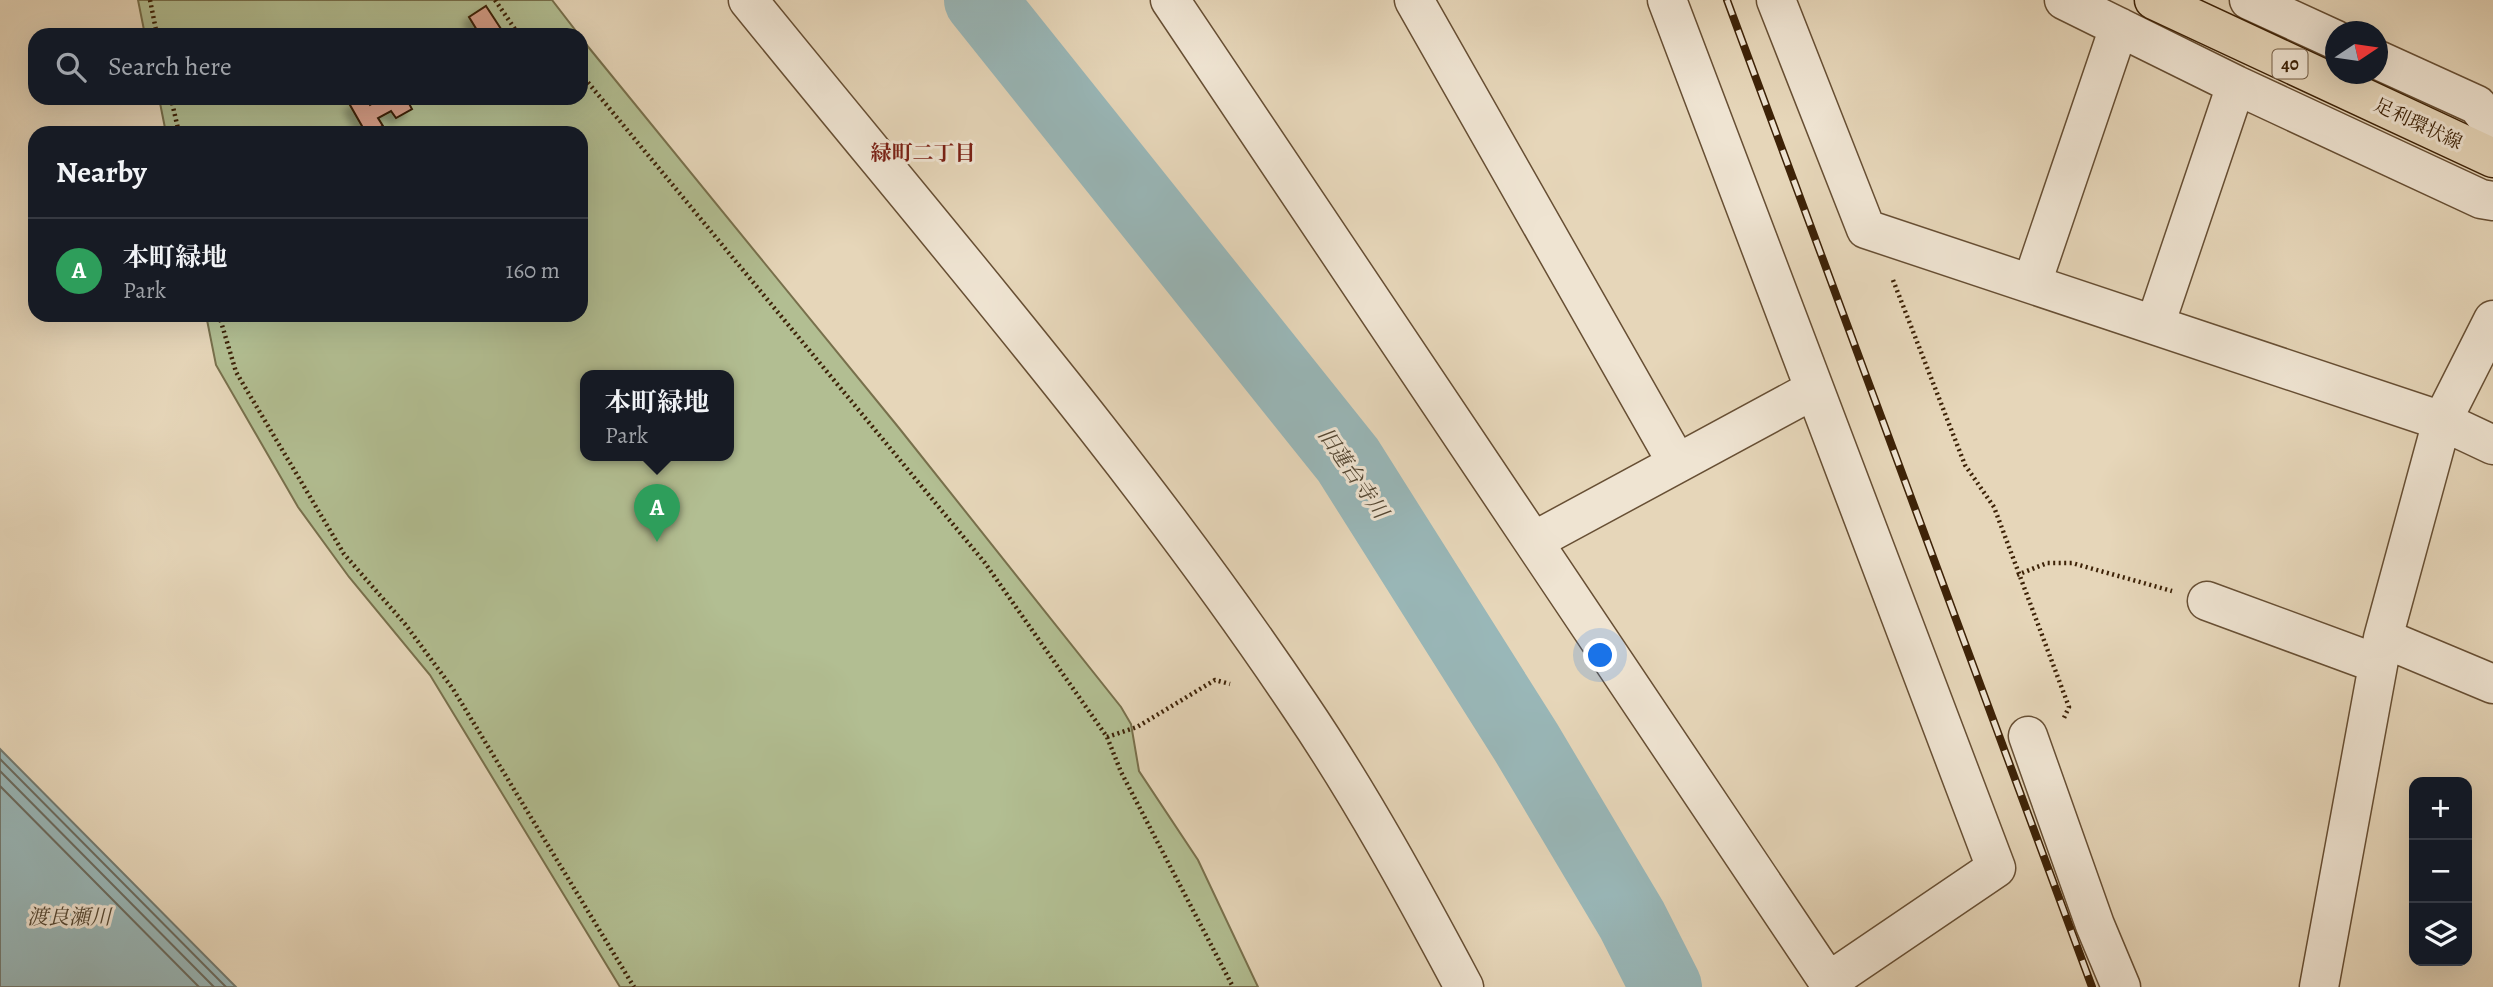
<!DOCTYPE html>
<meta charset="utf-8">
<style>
body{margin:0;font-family:Alegreya,"Noto Serif JP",serif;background:#20242c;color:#f1f3f6}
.controls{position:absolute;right:21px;bottom:21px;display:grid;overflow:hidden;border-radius:14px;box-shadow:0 7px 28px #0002}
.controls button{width:63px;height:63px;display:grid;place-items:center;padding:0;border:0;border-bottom:2px solid #363941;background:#171b24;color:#f1f3f6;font:35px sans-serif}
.compass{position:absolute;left:2325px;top:21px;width:63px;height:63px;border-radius:50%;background:#171b24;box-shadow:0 7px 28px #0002;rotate:77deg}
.you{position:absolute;left:1601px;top:656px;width:24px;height:24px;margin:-18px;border:5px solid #fff;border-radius:50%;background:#1a73e8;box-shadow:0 0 0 10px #1a73e833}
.badge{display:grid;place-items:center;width:46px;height:46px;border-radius:50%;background:#c59692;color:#fff;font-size:23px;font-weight:700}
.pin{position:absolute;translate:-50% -58px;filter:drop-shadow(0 2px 4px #0008)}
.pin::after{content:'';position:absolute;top:37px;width:24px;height:21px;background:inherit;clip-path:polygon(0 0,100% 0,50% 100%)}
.popup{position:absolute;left:580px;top:370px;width:154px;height:91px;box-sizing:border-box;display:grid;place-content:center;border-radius:14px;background:#171b24;filter:drop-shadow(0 2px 5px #0005);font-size:23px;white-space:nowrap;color:#9ea1a6}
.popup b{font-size:26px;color:#f1f3f6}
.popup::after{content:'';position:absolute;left:50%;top:100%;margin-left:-14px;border:14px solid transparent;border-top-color:#171b24}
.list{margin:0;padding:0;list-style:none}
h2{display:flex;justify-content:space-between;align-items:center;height:91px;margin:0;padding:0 28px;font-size:30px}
h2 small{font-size:23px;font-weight:400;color:#9ea1a6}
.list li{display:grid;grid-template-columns:46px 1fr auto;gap:21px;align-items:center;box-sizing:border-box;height:105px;padding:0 28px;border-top:2px solid #363941}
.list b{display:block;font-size:26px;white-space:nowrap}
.list p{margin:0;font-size:23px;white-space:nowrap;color:#9ea1a6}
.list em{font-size:23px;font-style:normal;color:#9ea1a6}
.icon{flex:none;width:38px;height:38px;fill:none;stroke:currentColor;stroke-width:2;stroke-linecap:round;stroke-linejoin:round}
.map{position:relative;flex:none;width:2493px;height:987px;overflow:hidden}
.search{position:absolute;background:#171b24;box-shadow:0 7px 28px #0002;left:28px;top:28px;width:560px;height:77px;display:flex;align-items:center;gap:18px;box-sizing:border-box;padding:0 24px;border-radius:21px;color:#9ea1a6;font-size:26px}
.panel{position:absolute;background:#171b24;box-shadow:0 7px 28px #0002;left:28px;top:126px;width:560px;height:196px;border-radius:21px}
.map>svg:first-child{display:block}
</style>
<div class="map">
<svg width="2493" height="987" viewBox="0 0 2493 987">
<defs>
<filter id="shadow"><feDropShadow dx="-6" dy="6" stdDeviation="3.5" flood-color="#0004"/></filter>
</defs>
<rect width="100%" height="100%" fill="#e6d6b9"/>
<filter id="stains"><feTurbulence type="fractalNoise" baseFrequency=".00286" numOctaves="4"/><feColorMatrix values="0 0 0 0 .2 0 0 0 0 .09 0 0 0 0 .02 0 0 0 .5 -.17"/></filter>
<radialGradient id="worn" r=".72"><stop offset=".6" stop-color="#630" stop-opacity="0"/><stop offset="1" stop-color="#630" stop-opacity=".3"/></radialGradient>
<!-- green -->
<path fill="#b2be92" stroke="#78704c" stroke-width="2" fill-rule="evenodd" d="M 138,0 L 552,0 L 579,35 L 145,35 Z
M 581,38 L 899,428 L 1121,707 L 1131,724 L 1139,771 L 1198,860 L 1258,987 L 620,987 L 430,675 L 349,577 L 298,507 L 216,365 L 206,315 L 581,315 L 581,133 L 166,133 L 159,98 L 581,98 ZM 585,376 L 729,376 L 729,456 L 585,456 Z"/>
<!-- water -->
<path fill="#99b7b8" stroke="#747b71" stroke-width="2" d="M 0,749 L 236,987 L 0,987 Z"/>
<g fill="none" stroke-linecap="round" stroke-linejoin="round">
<!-- shore -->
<path stroke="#6b6c60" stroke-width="2" d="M 0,759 L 226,987
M 0,771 L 214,987
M 0,786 L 199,987"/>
<!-- river -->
<path stroke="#99b7b8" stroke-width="72" d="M 980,0 L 1348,460 L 1526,742 L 1632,920 L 1666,987"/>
</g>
<!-- building -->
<path fill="#d49d87" stroke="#3d2207" stroke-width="2" filter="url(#shadow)" d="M 486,6 L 505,35 L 480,35 L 469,17 Z
M 361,98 L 366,98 L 370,105 L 382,98 L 406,98 L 412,109 L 396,118 L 391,111 L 378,118 L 383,126 L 366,133 L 350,105 Z"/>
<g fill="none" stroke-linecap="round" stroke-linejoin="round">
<defs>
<path id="minor" d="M 748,0 C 936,232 1134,458 1300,706 C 1361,796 1413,891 1464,987
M 1170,0 L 1832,987
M 1414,0 L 1677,463
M 1667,0 L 1996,868 L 1828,982
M 1776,0 L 1866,229 L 2442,421 L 2493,445
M 2064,0 L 2236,85 L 2481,199 L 2493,201
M 2249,0 L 2336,40
M 2378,60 L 2477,105 L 2493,126
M 2032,283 L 2119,27
M 2155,325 L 2236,85
M 1534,541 L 1813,390
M 2207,601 L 2378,664
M 2383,638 L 2493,684
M 2028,736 L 2095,925 L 2121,987
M 2319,987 L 2383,638 L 2442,421 L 2493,320"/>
<path id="major" d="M 2154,0 L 2493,158"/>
</defs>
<!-- minor casing -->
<use href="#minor" stroke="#674f34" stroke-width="41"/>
<!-- major casing -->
<use href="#major" stroke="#3d2207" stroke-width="41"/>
<!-- path -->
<path stroke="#3d2207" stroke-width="4.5" stroke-dasharray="2 3.5" stroke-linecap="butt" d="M 150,0 L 157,35
M 495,0 L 519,35
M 581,74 L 985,563 L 1107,737 L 1121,772 L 1233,987
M 171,98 L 179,133
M 1893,280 L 1965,465 L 1994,507 L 2069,707 L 2063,720
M 219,315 L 236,372 L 344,554 L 405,624 L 453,689 L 634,987
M 2017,575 L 2047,563 L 2072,563 L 2172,591
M 1107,737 L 1137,727 L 1215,680 L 1230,684"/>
<!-- minor -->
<use href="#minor" stroke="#efe4d2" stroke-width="38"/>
<!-- major -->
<use href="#major" stroke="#e6d6b9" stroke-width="38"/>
<defs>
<path id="rail" d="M 1727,0 L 2092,987"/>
</defs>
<!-- rail casing -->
<use href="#rail" stroke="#3d2207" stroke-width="8"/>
<!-- rail -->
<use href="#rail" stroke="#efe4d2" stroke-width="5" stroke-dasharray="16" stroke-linecap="butt"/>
</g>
<g text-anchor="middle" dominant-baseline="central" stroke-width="6" stroke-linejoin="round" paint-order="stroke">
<!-- shield labels -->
<rect fill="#efe4d2" stroke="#725c44" stroke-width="2" x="2272.5" y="49.5" width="35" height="29" rx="5"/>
<g font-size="18" font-weight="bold" fill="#3d2207">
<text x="2290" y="64">40</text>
</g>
<!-- street labels -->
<g font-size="19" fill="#3d2207" stroke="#efe4d2">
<text transform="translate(2418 124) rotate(25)">足利環状線</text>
</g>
<!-- neighbourhood labels -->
<g font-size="21" font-weight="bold" fill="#7a1f14" stroke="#efe4d2">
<text x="923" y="153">緑町二丁目</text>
</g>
<!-- water labels -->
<g font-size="21" font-style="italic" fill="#544733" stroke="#efe4d2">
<text transform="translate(1353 473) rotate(55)">旧蓮台寺川</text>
<text x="69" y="917">渡良瀬川</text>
</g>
</g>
<rect width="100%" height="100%" filter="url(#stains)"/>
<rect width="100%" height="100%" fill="url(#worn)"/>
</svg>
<div class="controls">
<button>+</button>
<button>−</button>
<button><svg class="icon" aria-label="layers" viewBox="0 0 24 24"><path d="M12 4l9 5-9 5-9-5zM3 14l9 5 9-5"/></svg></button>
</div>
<svg class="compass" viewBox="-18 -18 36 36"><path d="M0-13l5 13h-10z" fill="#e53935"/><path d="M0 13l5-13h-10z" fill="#9ea1a6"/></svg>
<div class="you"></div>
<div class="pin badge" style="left:657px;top:542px;background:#2e9e5b">A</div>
<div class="popup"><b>本町緑地</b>Park</div>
<div class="search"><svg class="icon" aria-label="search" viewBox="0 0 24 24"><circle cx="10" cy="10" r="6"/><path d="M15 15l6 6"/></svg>Search here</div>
<section class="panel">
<h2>Nearby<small></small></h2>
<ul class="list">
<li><span class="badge" style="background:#2e9e5b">A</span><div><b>本町緑地</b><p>Park</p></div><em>160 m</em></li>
</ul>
</section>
</div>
